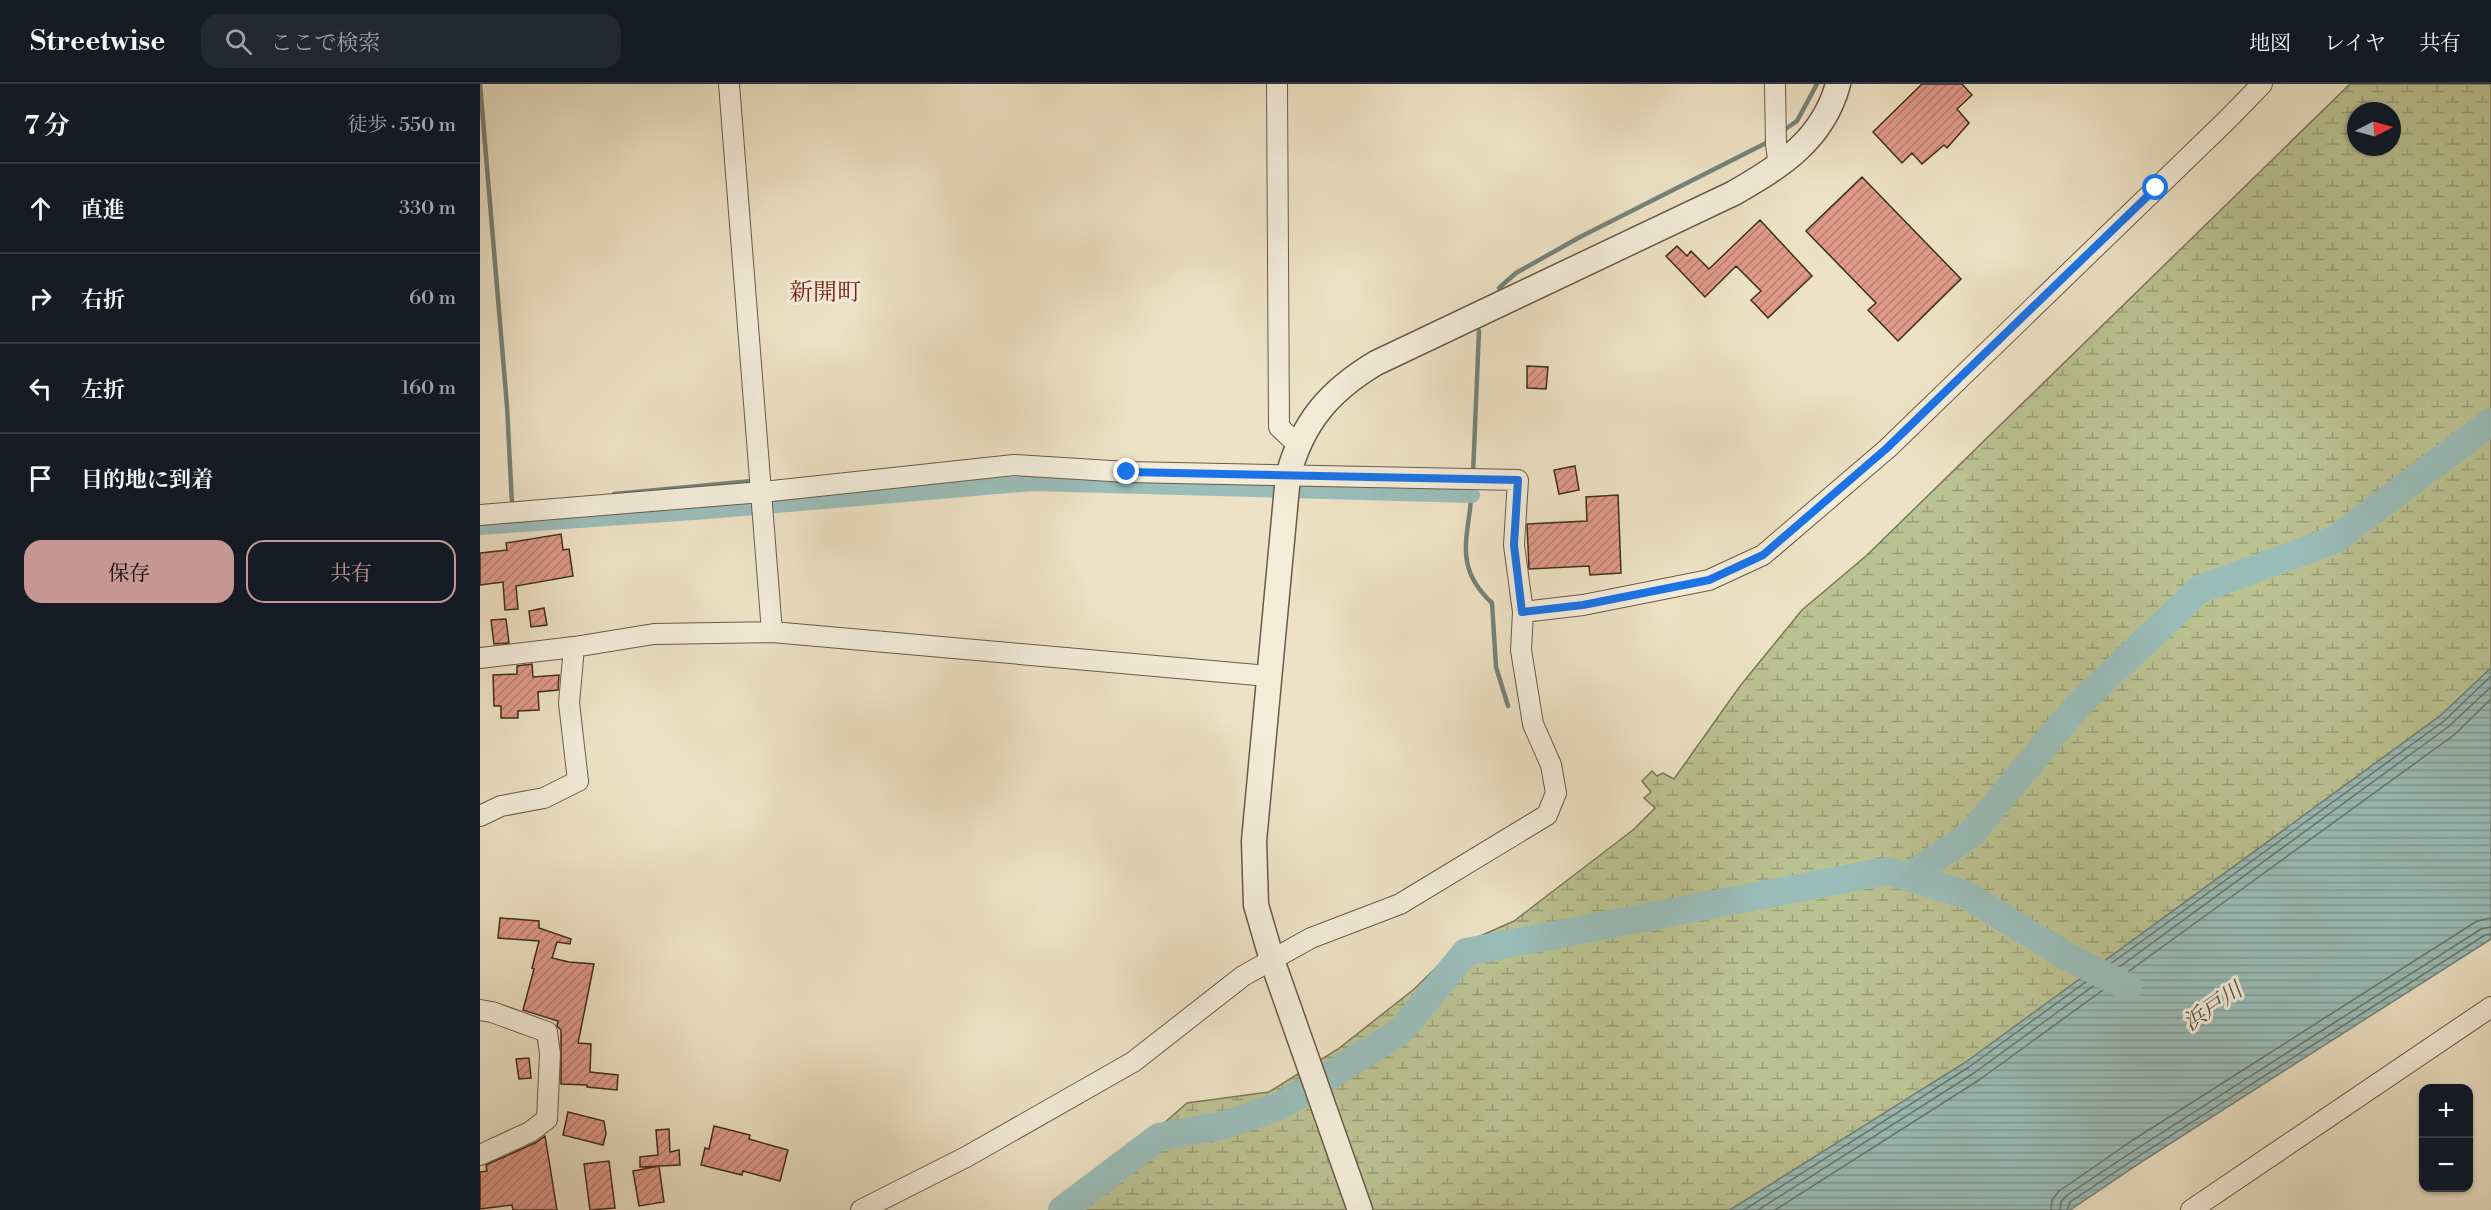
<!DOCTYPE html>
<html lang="ja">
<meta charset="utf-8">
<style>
body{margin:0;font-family:"Libre Bodoni","Noto Serif JP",serif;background:#242831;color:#f1f3f6}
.controls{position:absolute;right:18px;bottom:18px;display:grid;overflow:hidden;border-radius:12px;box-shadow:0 2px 4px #0004}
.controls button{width:54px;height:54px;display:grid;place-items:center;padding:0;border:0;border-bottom:2px solid #363941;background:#171b24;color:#f1f3f6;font:30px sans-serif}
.compass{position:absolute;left:1867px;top:18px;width:54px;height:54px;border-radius:50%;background:#171b24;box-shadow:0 2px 4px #0004;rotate:84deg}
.stop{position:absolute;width:18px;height:18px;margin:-14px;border:4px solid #1a73e8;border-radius:50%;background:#fff}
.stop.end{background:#1a73e8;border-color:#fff;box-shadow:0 2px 6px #0008}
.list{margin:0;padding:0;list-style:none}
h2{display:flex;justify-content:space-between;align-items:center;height:78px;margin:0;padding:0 24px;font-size:26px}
h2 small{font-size:20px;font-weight:400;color:#9ea1a6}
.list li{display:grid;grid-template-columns:39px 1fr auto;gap:18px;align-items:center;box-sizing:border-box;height:90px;padding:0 24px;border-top:2px solid #363941}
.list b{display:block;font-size:22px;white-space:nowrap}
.list em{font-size:20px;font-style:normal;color:#9ea1a6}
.actions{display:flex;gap:12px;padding:18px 24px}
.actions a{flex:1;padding:14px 0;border:2px solid #c59692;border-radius:18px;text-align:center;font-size:21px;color:#c59692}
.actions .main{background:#c59692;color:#111}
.icon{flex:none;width:33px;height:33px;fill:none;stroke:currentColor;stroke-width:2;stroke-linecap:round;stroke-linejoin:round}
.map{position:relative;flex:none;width:2011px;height:1126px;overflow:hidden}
header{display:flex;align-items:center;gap:36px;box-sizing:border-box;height:84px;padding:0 30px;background:#171b24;border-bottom:2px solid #363941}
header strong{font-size:28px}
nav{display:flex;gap:33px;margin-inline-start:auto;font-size:21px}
.search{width:420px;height:54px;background:#242831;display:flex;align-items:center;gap:15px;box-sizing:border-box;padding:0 21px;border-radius:18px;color:#9ea1a6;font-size:22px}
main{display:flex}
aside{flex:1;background:#171b24}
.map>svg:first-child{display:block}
</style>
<header>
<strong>Streetwise</strong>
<div class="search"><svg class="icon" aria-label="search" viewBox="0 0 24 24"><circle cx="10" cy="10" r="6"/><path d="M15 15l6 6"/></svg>ここで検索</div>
<nav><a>地図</a><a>レイヤ</a><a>共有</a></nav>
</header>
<main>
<aside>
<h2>7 分<small>徒歩 · 550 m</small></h2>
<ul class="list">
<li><svg class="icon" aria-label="ahead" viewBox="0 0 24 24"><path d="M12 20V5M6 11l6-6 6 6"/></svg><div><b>直進</b></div><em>330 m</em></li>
<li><svg class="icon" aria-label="right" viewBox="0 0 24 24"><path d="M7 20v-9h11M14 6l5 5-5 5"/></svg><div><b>右折</b></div><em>60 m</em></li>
<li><svg class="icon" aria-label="left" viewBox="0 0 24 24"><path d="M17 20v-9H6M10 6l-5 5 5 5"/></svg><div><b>左折</b></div><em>160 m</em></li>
<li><svg class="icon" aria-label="arrive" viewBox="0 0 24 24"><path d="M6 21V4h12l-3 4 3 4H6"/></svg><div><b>目的地に到着</b></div></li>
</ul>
<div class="actions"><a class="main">保存</a><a>共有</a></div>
</aside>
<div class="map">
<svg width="2011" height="1126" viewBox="0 0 2011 1126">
<defs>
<pattern id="wetland-marsh" width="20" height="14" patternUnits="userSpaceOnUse" patternTransform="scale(1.5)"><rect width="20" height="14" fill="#bbc292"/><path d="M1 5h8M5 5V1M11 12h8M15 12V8" fill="none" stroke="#999e76"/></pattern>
<pattern id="water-rules" width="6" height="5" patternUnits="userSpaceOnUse" patternTransform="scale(1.5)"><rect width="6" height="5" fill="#9abdb9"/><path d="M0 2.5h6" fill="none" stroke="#7f9a96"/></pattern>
<pattern id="building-hatch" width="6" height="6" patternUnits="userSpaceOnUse" patternTransform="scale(1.5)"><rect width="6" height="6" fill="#e09a8a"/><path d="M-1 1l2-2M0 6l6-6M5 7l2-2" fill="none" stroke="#b77e70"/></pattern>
</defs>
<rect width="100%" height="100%" fill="#ede2c5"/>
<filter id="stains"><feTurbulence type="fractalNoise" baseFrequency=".00333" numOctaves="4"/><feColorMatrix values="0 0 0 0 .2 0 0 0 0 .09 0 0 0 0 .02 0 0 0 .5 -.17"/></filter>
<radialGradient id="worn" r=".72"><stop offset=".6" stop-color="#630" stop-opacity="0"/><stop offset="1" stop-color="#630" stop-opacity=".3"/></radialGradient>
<!-- wetland -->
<path fill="url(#wetland-marsh)" stroke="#7c7857" stroke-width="1.5" fill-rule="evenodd" d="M 1870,0 L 2011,0 L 2011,584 L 1960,632 L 1486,978 L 1250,1126 L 571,1126 L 665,1056 L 707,1019 L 789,1008 L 858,965 L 933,906 L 980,861 L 1034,837 L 1153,746 L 1175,724 L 1164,714 L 1171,708 L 1162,697 L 1172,687 L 1177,692 L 1183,689 L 1194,695 L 1260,602 L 1322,526 L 1386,472 ZM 1876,27 L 1912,27 L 1912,63 L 1876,63 Z"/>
<!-- water -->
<path fill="url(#water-rules)" stroke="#75837a" stroke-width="1.5" d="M 2011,584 L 2011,855 L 1666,1075 L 1590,1126 L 1250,1126 L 1486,978 L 1960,632 Z"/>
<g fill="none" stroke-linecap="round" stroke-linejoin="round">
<!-- shore -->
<path stroke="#6c756a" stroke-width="1.5" d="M 1264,1126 L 1489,983 L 1964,637 L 2011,592
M 1278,1126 L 1494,989 L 1968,643 L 2011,603
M 1295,1126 L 1499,996 L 1974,651 L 2011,615
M 1571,1126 L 1572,1116 L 1579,1107 L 1653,1056 L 1997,837 L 2011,834
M 1580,1126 L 1581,1118 L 1586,1112 L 1658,1064 L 2001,845 L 2011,843
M 1587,1126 L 1590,1118 L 1662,1070 L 2005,851 L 2011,850"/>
<!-- stream -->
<path stroke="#75837a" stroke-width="4.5" d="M 0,0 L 27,322 L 32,420
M 1301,48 L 1317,37 L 1337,0
M 1019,204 L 1036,189 L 1100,153 L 1290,57
M 993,390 L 999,247
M 992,401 C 991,449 970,480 1012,519 L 1016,583 L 1028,622
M 134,410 L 272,397"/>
<!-- canal -->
<path stroke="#9abdb9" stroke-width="16" d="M 0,443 L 228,427 L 552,399 L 992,411"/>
<!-- river -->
<path stroke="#9abdb9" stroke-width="28" d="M 1429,793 L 1492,749 L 1598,621 L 1720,505 L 1854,456 L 2011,338
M 582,1126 L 679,1053 L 744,1041 L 800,1022 L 921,947 L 986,868 L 1407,787 L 1484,810 L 1590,874 L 1648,903"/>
</g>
<!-- building -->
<path fill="url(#building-hatch)" stroke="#3e2d1c" stroke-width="1.5" d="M 1442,0 L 1482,0 L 1492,11 L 1477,25 L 1489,39 L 1467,64 L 1464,61 L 1442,80 L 1432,69 L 1422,79 L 1393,48 Z
M 1382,93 L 1481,195 L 1418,257 L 1388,226 L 1396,219 L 1326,147 Z
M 1280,136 L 1332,192 L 1288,234 L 1271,216 L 1281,207 L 1256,182 L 1225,213 L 1186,172 L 1197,162 L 1207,172 L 1211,167 L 1229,185 Z
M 1047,282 L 1068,283 L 1066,305 L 1047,304 Z
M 1095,382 L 1099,406 L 1079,410 L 1074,386 Z
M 1138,411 L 1141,489 L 1110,491 L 1109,482 L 1049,485 L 1047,440 L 1107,437 L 1106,413 Z
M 81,450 L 83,466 L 89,465 L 93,492 L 36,502 L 38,525 L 25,526 L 23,498 L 0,501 L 0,469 L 27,466 L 26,459 Z
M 64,524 L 67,541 L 51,543 L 49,527 Z
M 26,535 L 29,559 L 14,560 L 11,536 Z
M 52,580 L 53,593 L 79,591 L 78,606 L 58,608 L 59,626 L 38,627 L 38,634 L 21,634 L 21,622 L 14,622 L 13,591 L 37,590 L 37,582 Z
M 20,834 L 59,837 L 59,844 L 91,855 L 90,860 L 77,858 L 72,874 L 89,878 L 114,880 L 98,959 L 111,960 L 110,988 L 138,991 L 137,1006 L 107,1003 L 107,1001 L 81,1000 L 81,946 L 77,942 L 78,937 L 43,926 L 54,885 L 52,884 L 59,857 L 18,854 Z
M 49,974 L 51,994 L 39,995 L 36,975 Z
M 88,1028 L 124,1037 L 126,1050 L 123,1061 L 83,1051 Z
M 234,1042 L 270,1051 L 269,1055 L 308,1066 L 300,1097 L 263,1087 L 262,1091 L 221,1081 L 225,1064 L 229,1065 Z
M 189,1045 L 190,1068 L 199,1066 L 200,1081 L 160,1083 L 160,1073 L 178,1071 L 176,1046 Z
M 65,1052 L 77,1126 L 33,1126 L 32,1121 L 0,1125 L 0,1088 L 7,1087 L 6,1081 L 55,1059 Z
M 129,1077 L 135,1124 L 110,1126 L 104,1080 Z
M 179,1082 L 184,1118 L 159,1122 L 153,1087 Z"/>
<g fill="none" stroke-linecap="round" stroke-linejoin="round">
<defs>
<path id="minor" d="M 249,0 L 292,548
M 797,0 L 799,343 L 818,361
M 1295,0 L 1296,60 L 1299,83
M 0,431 L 282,408 L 534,381 L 647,388 L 1038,396 L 1034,461 L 1043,528 L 1041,566 L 1053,640 L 1071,681 L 1076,709 L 1067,731 L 920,820 L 831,854 L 763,892 L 653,978 L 486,1073 L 381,1126
M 1043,528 L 1103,521 L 1229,496 L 1283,471 L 1408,364 L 1749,34 L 1782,0
M 0,574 L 94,563 L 174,550 L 292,548 L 788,592
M 0,732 L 21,722 L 64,714 L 98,697 L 89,619 L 94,563
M 0,926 L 12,928 L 67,948 L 70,970 L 67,1035 L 50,1048 L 0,1071
M 1711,1126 L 2011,923"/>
<path id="tertiary" d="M 880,1126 L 792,876 L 776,821 L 774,757 L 808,392 C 822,339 849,307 896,279 L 1254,109 C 1301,82 1343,56 1358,0"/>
</defs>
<!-- minor casing -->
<use href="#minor" stroke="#6a5a46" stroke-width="22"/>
<!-- tertiary casing -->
<use href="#tertiary" stroke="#6a5a46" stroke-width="27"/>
<!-- minor -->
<use href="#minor" stroke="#f3ecd9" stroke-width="20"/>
<!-- tertiary -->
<use href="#tertiary" stroke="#f3ecd9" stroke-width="24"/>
</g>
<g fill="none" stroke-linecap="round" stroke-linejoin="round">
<!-- route -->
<path stroke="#1a73e8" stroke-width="8" d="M 647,388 L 1038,396 L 1034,461 L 1042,528 L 1103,521 L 1229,496 L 1283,471 L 1407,364 L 1676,104"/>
</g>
<g text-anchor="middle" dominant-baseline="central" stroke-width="6" stroke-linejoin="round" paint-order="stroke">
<!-- water labels -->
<g font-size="22" font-style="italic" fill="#555143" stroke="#f3ecd9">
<text transform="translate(1733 923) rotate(-35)">浜戸川</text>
</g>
<!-- quarter labels -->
<g font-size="24" fill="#7a1f14" stroke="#f3ecd9">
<text x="345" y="209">新開町</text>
</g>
</g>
<rect width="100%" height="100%" filter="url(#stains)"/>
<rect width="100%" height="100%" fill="url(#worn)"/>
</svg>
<div class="controls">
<button>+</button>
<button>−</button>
</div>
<svg class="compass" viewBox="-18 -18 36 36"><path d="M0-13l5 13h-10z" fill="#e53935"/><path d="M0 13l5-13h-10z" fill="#9ea1a6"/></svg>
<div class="stop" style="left:1676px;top:104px"></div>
<div class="stop end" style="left:647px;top:388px"></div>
</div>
</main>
